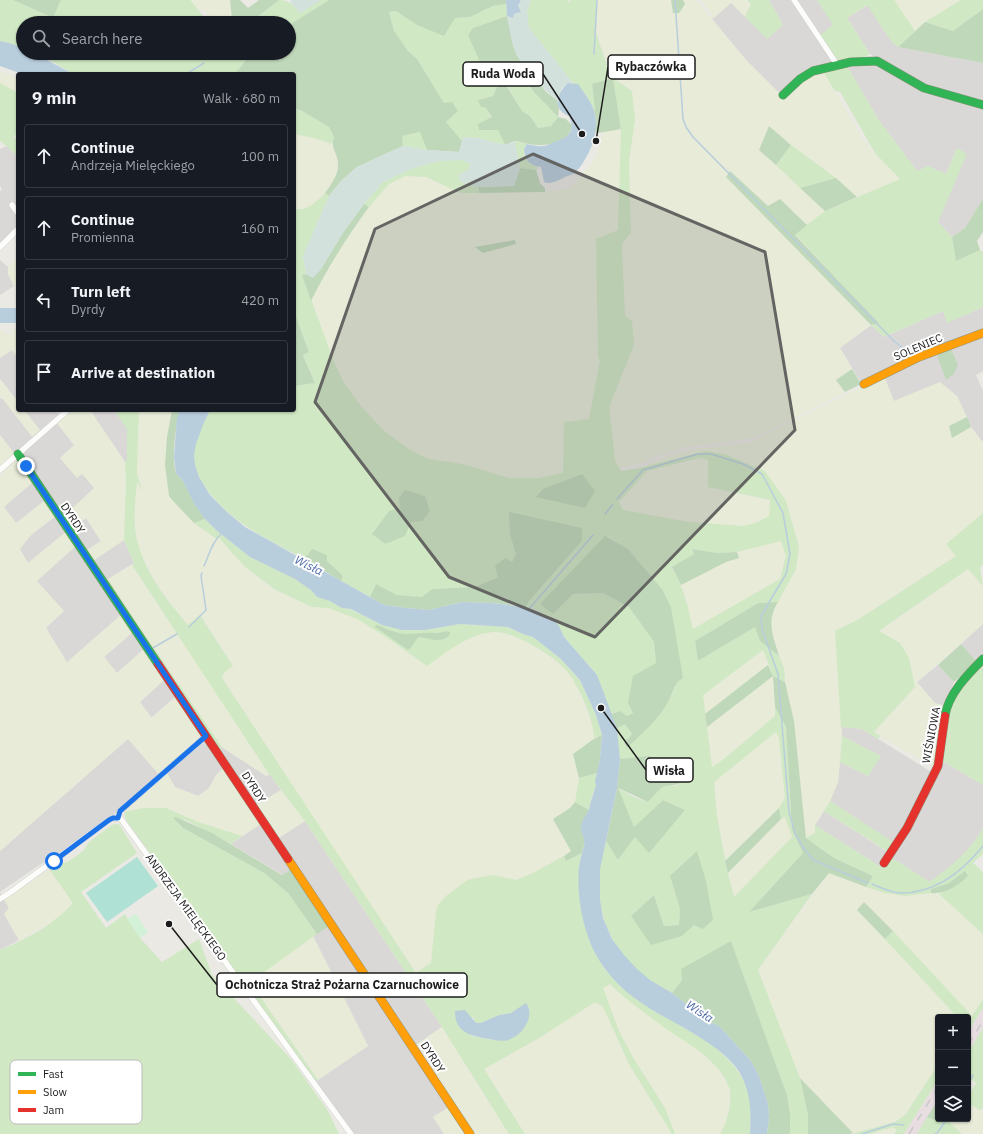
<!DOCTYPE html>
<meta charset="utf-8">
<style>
body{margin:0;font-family:"IBM Plex Sans",sans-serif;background:#242831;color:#f1f3f6}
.controls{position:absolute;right:12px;bottom:12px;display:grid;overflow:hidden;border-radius:4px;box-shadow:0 1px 3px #0004}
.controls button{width:36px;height:36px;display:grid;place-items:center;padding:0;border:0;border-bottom:1px solid #363941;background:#171b24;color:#f1f3f6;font:20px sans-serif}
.stop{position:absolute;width:12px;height:12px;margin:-9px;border:3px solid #1a73e8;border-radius:50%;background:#fff}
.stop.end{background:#1a73e8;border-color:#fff;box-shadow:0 1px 4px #0008}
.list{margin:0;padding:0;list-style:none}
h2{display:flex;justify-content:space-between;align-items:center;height:52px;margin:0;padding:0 16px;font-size:17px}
h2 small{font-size:13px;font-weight:400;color:#9ea1a6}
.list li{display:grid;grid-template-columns:26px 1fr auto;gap:12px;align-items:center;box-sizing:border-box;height:64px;margin:0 8px 8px;padding:0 8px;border:1px solid #363941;border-radius:4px}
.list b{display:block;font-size:15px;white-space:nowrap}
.list p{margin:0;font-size:13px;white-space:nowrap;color:#9ea1a6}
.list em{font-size:13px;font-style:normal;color:#9ea1a6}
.icon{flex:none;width:22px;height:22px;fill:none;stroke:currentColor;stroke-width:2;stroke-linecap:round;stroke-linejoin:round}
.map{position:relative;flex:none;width:983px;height:1134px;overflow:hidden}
.search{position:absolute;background:#171b24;box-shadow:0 1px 3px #0004;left:16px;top:16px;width:280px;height:44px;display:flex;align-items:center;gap:10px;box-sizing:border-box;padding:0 14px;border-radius:22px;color:#9ea1a6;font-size:15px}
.panel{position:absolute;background:#171b24;box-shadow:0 1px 3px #0004;left:16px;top:72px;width:280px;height:340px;border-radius:4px}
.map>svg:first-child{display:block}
</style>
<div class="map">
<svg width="983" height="1134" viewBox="0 0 983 1134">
<rect width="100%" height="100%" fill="#eae9e4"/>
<!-- residential -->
<path fill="#d9d8d6" d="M 769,0 L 817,0 L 834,25 L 818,37 L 835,64 L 780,94 L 746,60 L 712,19 L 731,2 L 783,25 Z
M 868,5 L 891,40 L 898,47 L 983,63 L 983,102 L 926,87 L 870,54 L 847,18 Z
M 864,63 L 880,66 L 911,86 L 983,110 L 983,198 L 965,228 L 952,237 L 938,222 L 957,148 L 946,174 L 928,167 L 917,171 L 878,119 L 847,66 Z
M 7,146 L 18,156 L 18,227 L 0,243 L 0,191 L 2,190 L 0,185 L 0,149 Z
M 0,260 L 8,267 L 8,274 L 14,286 L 0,295 Z
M 983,307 L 983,371 L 976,375 L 983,391 L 983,441 L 982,441 L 971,427 L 957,396 L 894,401 L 884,376 L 863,386 L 840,348 L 871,325 L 884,337 L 943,311 L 947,322 Z
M 12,349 L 18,358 L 18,402 L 0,379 L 0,358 Z
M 2,398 L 40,430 L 24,410 L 55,410 L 59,415 L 64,410 L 72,410 L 57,423 L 74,445 L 77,477 L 82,473 L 95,488 L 63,518 L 86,518 L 101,541 L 82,553 L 89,563 L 124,540 L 134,563 L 101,583 L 122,614 L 67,663 L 46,628 L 63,610 L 36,581 L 66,532 L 28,563 L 19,549 L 31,535 L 56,515 L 16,523 L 4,507 L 18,459 L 0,435 L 0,399 Z
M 90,410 L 114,410 L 127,428 L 127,460 L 125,462 Z
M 983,624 L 983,657 L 977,662 L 961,644 Z
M 134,631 L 145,648 L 117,673 L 104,657 Z
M 938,665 L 954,682 L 946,706 L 935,703 L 917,682 Z
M 165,679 L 176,696 L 151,718 L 140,702 Z
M 841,727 L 862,729 L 933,773 L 939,759 L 983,785 L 983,828 L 977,838 L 959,860 L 930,882 L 892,858 L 884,869 L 815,825 L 824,811 L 889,853 L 895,844 L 830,801 L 838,782 L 840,762 L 868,776 L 880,756 L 842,736 Z
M 128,739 L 162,778 L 124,812 L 116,813 L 55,857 L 41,864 L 0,892 L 9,908 L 4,914 L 19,940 L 0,950 L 0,851 Z
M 206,739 L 225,767 L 216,775 L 210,788 L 198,796 L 175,787 L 167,773 Z
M 222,747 L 266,776 L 269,774 L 281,790 L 255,806 L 217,750 Z
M 305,821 L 442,1027 L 413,1047 L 451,1106 L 433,1117 L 444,1134 L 354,1134 L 315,1082 L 368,1046 L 313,936 L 333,924 L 292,869 L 283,875 L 231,844 L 262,823 L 274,841 Z"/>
<!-- industrial -->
<path fill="#e8dde1" d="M 983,1008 L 983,1028 L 968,1052 L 968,1032 Z
M 938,1080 L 938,1100 L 917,1134 L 904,1134 Z"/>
<!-- farmland -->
<path fill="#e7ebd7" d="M 190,0 L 230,0 L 232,19 L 227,23 L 214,23 L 203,9 L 199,10 Z
M 596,0 L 671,0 L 672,13 L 685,4 L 683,0 L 696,0 L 746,60 L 780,94 L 807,76 L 823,71 L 865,142 L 900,179 L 857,197 L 836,178 L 791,145 L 769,126 L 759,150 L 825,211 L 807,225 L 780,199 L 769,206 L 730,171 L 726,176 L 871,325 L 840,348 L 852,369 L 836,380 L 845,392 L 765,433 L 748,439 L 684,447 L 657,456 L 639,464 L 620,468 L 615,460 L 609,407 L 634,345 L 625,316 L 622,244 L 631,233 L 629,160 L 635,120 L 632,91 L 613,78 L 596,33 Z
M 701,0 L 747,0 L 751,4 L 745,17 L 731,3 L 714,18 Z
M 894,0 L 961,0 L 925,22 L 915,31 Z
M 0,71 L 18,78 L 18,93 L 0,83 Z
M 621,129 L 618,230 L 600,360 L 589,419 L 564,422 L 563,473 L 539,478 L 509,478 L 463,464 L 429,459 L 410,450 L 384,431 L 361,406 L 344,383 L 333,362 L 311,301 L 325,272 L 344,242 L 369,207 L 389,184 L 405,176 L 426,177 L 460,193 L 545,192 L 571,188 L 595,159 L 604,132 Z
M 294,134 L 314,138 L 332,144 L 338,165 L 335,178 L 325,193 L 312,207 L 300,210 L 294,209 Z
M 18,256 L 18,292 L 8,274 L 8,267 Z
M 18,327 L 18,358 L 12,350 L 0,358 L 0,330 L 8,335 L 11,334 L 12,331 Z
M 884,376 L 894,401 L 940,382 L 957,396 L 967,417 L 949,426 L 952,438 L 971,427 L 981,441 L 983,441 L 983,513 L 946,544 L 956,556 L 859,619 L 835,631 L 842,736 L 838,782 L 830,801 L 815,825 L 815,833 L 806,838 L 794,721 L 785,682 L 784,668 L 779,656 L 771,626 L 772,611 L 796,569 L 799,547 L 786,501 L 705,451 L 640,468 L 667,456 L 687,450 L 749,443 Z
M 0,379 L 18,402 L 18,410 L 24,410 L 40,430 L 32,437 L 2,398 L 0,399 Z
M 72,410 L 90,410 L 125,462 L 126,482 L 124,540 L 93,561 L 86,551 L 101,541 L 86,518 L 71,530 L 63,517 L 94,488 L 82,474 L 77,478 L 60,458 L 74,445 L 57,423 Z
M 139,410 L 172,410 L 167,437 L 165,465 L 169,496 L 174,502 L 194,523 L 215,538 L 219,538 L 245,567 L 273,589 L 312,607 L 329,608 L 340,611 L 357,619 L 386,637 L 459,644 L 473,636 L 483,633 L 496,632 L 510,635 L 523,640 L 553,659 L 564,668 L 575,683 L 594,729 L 594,738 L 592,741 L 573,754 L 579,778 L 575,802 L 570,808 L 553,819 L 571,851 L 531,874 L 516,880 L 493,875 L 486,876 L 466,881 L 454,890 L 441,901 L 436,911 L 431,964 L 416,974 L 224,681 L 222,677 L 225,672 L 233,666 L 201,615 L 188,626 L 159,587 L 143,557 L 138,546 L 135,518 L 135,501 L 137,482 L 142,488 L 137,474 L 137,466 Z
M 0,435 L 14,453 L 0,466 Z
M 699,458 L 708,460 L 708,487 L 770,501 L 769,516 L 758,522 L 744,526 L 689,522 L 623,510 L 619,502 L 647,471 Z
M 18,459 L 33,482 L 4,507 L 16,523 L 45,500 L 56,516 L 31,535 L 20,549 L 28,563 L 67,531 L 76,546 L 37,581 L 64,611 L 46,628 L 67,662 L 122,614 L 134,631 L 104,657 L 117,673 L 145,648 L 165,679 L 140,702 L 152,718 L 176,696 L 201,734 L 199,739 L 159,774 L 128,739 L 0,851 L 0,475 Z
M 782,540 L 786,556 L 780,579 L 693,630 L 686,597 L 681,585 L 726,562 L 739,558 L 737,552 Z
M 132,565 L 269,774 L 266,776 L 222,747 L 216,740 L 144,634 L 108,579 Z
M 968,569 L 983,586 L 983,624 L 917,682 L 935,703 L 946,706 L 937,755 L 934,767 L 874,733 L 915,687 L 909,658 L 900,643 L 879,632 Z
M 763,650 L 768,665 L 705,714 L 703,694 Z
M 773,676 L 775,716 L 720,762 L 712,767 L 707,727 Z
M 776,732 L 779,738 L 785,798 L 779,808 L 725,861 L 717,816 L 714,782 Z
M 225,767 L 262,823 L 242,836 L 198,822 L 166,808 L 143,808 L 124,812 L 167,773 L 175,787 L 198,796 L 209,788 L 216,775 Z
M 281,790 L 305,821 L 277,839 L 255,806 Z
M 785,817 L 792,837 L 734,897 L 728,873 L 781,819 Z
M 49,869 L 73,903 L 62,915 L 51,923 L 19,940 L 4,914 L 9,908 L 4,900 Z
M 829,873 L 885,893 L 905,896 L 931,893 L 939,894 L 983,934 L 983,999 L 972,1016 L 864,902 L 858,910 L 885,939 L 957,1017 L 938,1017 L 938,1065 L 905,1115 L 895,1122 L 853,1133 L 800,1078 L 758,970 Z
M 313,936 L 368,1046 L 318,1080 L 250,982 Z
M 610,984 L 618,992 L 700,1052 L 717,1067 L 729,1088 L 730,1097 L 724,1129 L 720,1134 L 675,1134 L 665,1108 L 634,1059 L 619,1031 L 603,988 Z
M 595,1002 L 602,1006 L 605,1011 L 629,1064 L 672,1134 L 525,1134 L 484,1069 L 536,1040 Z
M 442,1027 L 485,1097 L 509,1134 L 475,1134 L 417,1044 Z
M 968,1103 L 983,1112 L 983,1134 L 962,1134 L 949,1122 L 951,1119 L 968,1119 Z
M 451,1106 L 469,1134 L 444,1134 L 433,1117 Z
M 893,1127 L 897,1130 L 894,1134 L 870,1134 Z"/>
<!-- grass -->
<path fill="#d0e8c3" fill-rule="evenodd" d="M 0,0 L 13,0 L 53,18 L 61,0 L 190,0 L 209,23 L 23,23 L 23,49 L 13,44 L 0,41 Z
M 279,0 C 289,0 293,5 300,13 L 321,0 L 329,0 L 289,25 L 289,23 L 250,23 Z
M 531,0 L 568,0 L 570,3 L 570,0 L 596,0 L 596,33 L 609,70 L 608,81 L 592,84 L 595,110 L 594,111 C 589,101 584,87 573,83 L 529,28 L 527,11 Z
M 747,0 L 769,0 L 783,25 L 767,39 L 745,17 L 751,4 Z
M 817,0 L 894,0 L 915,31 L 898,47 L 891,41 L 867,5 L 847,18 L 870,54 C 862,59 847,63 838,61 L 820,35 L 833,25 Z
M 961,0 L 983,0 L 983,9 L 953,31 L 925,22 Z
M 506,4 L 507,16 L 473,28 L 480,62 L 495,67 L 497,87 L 493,96 L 478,100 L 486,108 L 492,118 L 479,124 L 479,130 L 498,130 L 505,145 L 477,138 L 463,137 L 462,141 L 446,122 L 458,111 L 444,103 L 417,59 L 408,51 L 394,31 L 389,12 L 396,11 L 417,25 L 455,18 L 470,17 L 493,6 Z
M 34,53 L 227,53 L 228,55 L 231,53 L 252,53 L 237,71 L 237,74 L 73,74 L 53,62 Z
M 514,63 L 533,91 L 558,117 L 551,126 L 538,128 L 530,116 L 522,111 L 507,86 L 511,80 L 507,68 Z
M 847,66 L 878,119 L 917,171 L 928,166 L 946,174 L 957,148 L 967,154 L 938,222 L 952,237 L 956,260 L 980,250 L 983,252 L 983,307 L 947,323 L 943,311 L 884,337 L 871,325 L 878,322 L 795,234 L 825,211 L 900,179 L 875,153 L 840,92 L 835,91 L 823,71 L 836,70 Z
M 613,78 L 632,91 L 635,120 L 629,160 L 631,233 L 622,244 L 625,316 L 632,321 L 634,345 L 609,407 L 615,460 L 621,471 L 640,468 L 705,451 L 724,454 L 765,471 L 786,501 L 799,547 L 796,569 L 778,602 L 758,603 L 695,641 L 698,661 L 755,627 L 760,641 L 779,656 L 784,668 L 785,682 L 773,676 L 763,650 L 703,695 L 712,767 L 720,762 L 775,716 L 775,707 L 786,727 L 792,830 L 803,853 L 749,912 L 812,894 L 758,970 L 800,1078 L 808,1115 L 808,1134 L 790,1134 L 790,1114 L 787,1095 L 731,941 L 682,980 L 672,993 C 665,989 658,985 651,981 C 613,955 594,914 600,868 C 601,859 604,850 606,841 L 618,860 L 635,837 L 685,810 L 663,800 L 634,827 L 617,788 L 636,798 L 648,802 L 662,787 L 679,785 L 648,756 L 620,759 L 617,728 L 625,723 L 632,734 L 624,743 L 627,748 L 671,697 L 677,681 L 662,589 L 628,549 L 608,537 L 553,613 L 573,594 L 603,593 L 629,607 L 654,642 L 656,663 L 633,713 L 627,716 L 620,711 L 611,714 L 597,675 L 564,637 L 558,624 L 538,611 L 526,607 L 529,601 L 582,541 L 510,535 L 516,554 L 512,562 L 498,577 L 475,587 L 432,589 L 422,597 L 397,595 L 376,584 L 370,597 L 341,581 L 343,576 L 312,549 L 304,559 C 267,539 227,521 204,485 C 198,476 194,467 194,456 C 194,440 203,424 210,410 L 294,410 L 294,386 L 315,383 L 303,354 L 309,351 L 294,311 L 294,209 C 308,211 315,203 325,193 L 329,196 L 303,256 L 306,274 L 302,275 L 334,362 L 344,383 L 361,406 L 384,431 L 410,450 L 429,459 L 463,464 L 509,478 L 539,478 L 563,473 L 564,422 L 589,419 L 600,360 L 598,358 L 596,239 L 618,230 L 621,129 ZM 699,458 L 708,460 L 708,487 L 770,500 L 769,516 L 758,522 L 744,526 L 689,522 L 623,510 L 619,502 L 647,471 ZM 400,508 L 385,544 L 373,534 L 389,511 ZM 781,541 L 786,556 L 780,579 L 693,629 C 688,607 684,587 672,568 L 694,554 L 692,549 L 717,553 L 737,552 ZM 776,732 L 779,738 L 785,798 L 779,808 L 781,819 L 785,817 L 792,837 L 734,897 L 727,870 L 717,816 L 714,782 ZM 670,876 L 694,925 L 682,936 L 631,916 L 654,895 L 664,926 L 679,925 L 680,909 Z
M 0,83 L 18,93 L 18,130 L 14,137 L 18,140 L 18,156 L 0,141 Z
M 294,108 L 302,111 L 329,127 L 334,137 L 332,144 L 314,138 L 294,134 Z
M 421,132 L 427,150 L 403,146 L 401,136 Z
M 517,141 L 527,144 C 521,150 525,159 530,164 L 539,168 L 536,170 L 520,168 L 515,142 Z
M 791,145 L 836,178 L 800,188 L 776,165 Z
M 462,160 L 471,164 L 467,171 L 458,175 L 461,182 L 478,187 L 479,193 L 460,193 L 426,177 L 405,176 L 389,184 L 369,207 L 364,204 L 383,182 L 411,169 L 439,161 Z
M 114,410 L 139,410 L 137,466 L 137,474 L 142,490 L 137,482 C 135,503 132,527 139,547 C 148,576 169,603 188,625 L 200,615 L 233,666 L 225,672 L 222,677 L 224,681 L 416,973 L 431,963 L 436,911 L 438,905 L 446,896 L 466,881 L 471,879 L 493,875 L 516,880 L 531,874 L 564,856 L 566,861 L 582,853 L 579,866 C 584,888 588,910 592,932 C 593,940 593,950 597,956 C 629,1020 731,1027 749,1095 C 752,1108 750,1121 750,1134 L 720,1134 C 727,1125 733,1098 729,1087 C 718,1059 688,1044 665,1028 C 646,1014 626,1000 610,984 L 603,988 L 619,1031 L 634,1059 L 665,1108 L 675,1134 L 672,1134 L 629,1064 L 605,1011 L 602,1006 L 595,1002 L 536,1040 L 484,1069 L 525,1134 L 509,1134 L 442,1027 L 305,821 L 269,774 L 132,565 L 134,563 L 124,540 L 126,482 L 125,462 L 127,460 L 127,429 ZM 526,1004 L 507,1040 L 493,1040 L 471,1036 L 472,1016 L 476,1023 L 481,1023 L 499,1015 L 511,1013 Z
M 983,513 L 983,565 L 980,567 L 983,586 L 968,569 L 879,631 L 900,643 L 909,658 L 915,687 L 874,732 L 880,736 L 878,739 L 862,729 L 841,727 L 835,631 L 859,619 L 956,556 L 946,544 Z
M 205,519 L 216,530 L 250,557 L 295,579 L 311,590 L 317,597 L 330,601 L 342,608 L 350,609 L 382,625 L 425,630 L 460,624 L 508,627 L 523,634 L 533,637 L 561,659 L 580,680 L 596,715 L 602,735 L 594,738 C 594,719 577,681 564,668 C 552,655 513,631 494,632 C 469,633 447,652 427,666 L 386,637 L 357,619 L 329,608 L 312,607 L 274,589 L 245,567 L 219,538 L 215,538 L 194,523 Z
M 108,579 L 144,634 L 222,747 L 217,750 L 105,581 Z
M 983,661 L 983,785 L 941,760 L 949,708 L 959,688 Z
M 842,736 L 881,756 L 868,776 L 840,762 Z
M 597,773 L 595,781 L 597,786 L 592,795 L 589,810 L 575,802 L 579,778 Z
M 830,801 L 896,844 L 890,853 L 824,811 Z
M 143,808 L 166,808 L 198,822 L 242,836 L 231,844 L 186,820 L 173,818 L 183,828 L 264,873 L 288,893 L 317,934 L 250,982 L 318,1080 L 315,1082 L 126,820 L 124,812 Z
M 116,824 L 119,824 L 137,853 L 81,892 L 106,928 L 125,914 L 140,938 L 162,962 L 199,939 L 212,975 L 291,1059 L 328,1111 L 339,1134 L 0,1134 L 0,950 C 27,939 53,925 73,903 L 49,869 L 69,861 L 83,851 L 89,842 L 112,825 Z
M 815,825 L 884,869 L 892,858 L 930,882 C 952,865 969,853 983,828 L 983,854 L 973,863 L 983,872 L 983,934 L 939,894 L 962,881 L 949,883 L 931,889 L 931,893 L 905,896 L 885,893 L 866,887 L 873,876 L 834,858 L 806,838 L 815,833 Z
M 893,931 L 972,1016 L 983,999 L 983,1008 L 968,1032 L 968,1017 L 957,1017 L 885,939 Z
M 983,1028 L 983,1109 L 980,1110 L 968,1103 L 968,1096 L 976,1083 L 968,1077 L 968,1052 Z
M 938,1065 L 938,1080 L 904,1134 L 894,1134 L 897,1130 L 893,1127 L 870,1134 L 851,1134 L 895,1122 L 905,1115 Z
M 927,1117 L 942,1123 L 949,1122 L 962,1134 L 917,1134 Z"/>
<!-- forest -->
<path fill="#c0d8ba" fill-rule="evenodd" d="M 13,0 L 61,0 L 53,18 Z
M 230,0 L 240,0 L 248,8 L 259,0 L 279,0 L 250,23 L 227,23 L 232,19 Z
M 329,0 L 506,0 L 506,4 L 493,6 L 470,17 L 455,18 L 444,36 L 417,25 L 396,11 L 389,12 L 394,31 L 408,51 L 417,59 L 444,103 L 452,102 L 458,111 L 446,122 L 462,141 L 459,152 L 427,150 L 420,132 L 402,136 L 403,146 L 357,167 L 341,181 L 329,196 L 325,193 C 331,184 338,176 338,165 C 338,153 330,149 334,137 L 329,127 L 302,111 L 294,108 L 294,74 L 237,74 L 237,71 L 252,53 L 289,53 L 289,25 Z
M 671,0 L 683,0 L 685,4 L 679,13 L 673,13 Z
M 983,9 L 983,63 L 898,47 L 925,22 L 953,31 Z
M 507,16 L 515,49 L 546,92 L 557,100 L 559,109 L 558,117 L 566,119 L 572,125 C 570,144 545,147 529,144 C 525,144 520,141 517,141 C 513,141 508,144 505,145 L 498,130 L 479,130 L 478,124 L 492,117 L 486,108 L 480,106 L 478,100 L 493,96 L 497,87 L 495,67 L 480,62 L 468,35 L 473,28 ZM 514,63 L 533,91 L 558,117 L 551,126 L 538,128 L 530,116 L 522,111 L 507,87 L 511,80 L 507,68 Z
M 613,78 L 621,129 L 598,133 L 594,131 L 596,120 L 594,111 L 595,110 L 592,84 Z
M 769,126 L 791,145 L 776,165 L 759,150 Z
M 520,168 L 536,170 L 540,183 L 545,188 L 545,192 L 479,193 L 478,187 L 514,186 Z
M 730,171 L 768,206 L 780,199 L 807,225 L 795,235 L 879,323 L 871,325 L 726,177 Z
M 836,178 L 857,197 L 825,211 L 800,188 Z
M 983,198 L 983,232 L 977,241 L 980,250 L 956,261 L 952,237 L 965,228 Z
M 364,204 L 369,207 C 347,237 328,267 311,301 L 302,275 L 306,274 L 313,277 L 321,269 L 342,234 Z
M 515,240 L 516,244 L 483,253 L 475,247 Z
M 294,311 L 309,352 L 303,355 L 315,383 L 294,386 Z
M 950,347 L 958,365 L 954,374 L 946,380 L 938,358 L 938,352 Z
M 852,369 L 861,384 L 845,392 L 836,380 Z
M 172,410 L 180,410 C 176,423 172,455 175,469 C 176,474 180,477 183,481 C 191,494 196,506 205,519 L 194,523 L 174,502 L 169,496 L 165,465 L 167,437 Z
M 967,417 L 971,427 L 952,438 L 949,426 Z
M 582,474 L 595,491 L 585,508 L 536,497 L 543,489 Z
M 405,490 L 425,496 L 430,511 L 422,521 L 411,522 L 405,536 L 385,544 L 372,534 L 389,511 L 400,508 L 399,498 Z
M 509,512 L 582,528 L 582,541 L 529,601 L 526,607 L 492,603 L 462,602 L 429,610 L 406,608 L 384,605 L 370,597 L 376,584 L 397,595 L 422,597 L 432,589 L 475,587 L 498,577 L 495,566 L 505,558 L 512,562 L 516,554 L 510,535 Z
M 605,536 L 628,549 L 662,589 L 671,607 L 683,678 C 674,683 674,690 670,698 C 660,719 643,732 627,748 L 624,743 L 632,734 L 625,724 L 617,728 L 611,714 L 620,711 L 627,716 L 633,713 L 628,703 L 633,676 L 656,663 L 654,642 L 629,607 L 603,593 L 573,594 L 553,614 L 540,604 Z
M 312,549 L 327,555 L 327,561 L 343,576 L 341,581 L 304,559 Z
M 692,549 L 717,553 L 737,552 L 739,558 L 726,562 L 681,585 L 672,567 L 694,554 Z
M 778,602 C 766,621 773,635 779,656 L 760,641 L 755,627 L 698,661 L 695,641 L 758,603 Z
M 378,625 C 386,629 396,633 405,634 C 415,634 425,632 434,633 C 440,634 444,630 450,632 L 450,634 C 443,645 429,638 419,637 C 414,641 413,647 408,650 L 374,626 Z
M 961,644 L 977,662 L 954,682 L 938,665 Z
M 768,665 L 773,676 L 785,682 L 794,721 L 806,838 L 834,858 L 873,876 L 866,887 L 829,873 L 812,894 L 749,912 L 803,853 L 792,830 L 786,727 L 775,707 L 773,676 L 707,727 L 705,714 Z
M 602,735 L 600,759 L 597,773 L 579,778 L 573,754 C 582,748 593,738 602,735 Z
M 648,756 L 666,761 L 679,784 L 662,787 L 648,802 L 618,788 L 634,827 L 663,800 L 685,810 L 649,853 L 635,837 L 618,860 L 606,841 L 617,788 L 620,759 Z
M 575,802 L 589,810 L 581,826 L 585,841 L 582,853 L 566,861 L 564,856 L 571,851 L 553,819 L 570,808 Z
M 779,808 L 781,819 L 728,873 L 725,861 Z
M 176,817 L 212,833 L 282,875 L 292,869 L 330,926 L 317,934 L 288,893 L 264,873 L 183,828 L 173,818 Z
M 697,851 L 706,881 L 713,920 L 703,929 L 694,925 L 682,936 L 651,945 L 631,916 L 654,895 L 664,926 L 679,925 L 680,909 L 670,876 Z
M 965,871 L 968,876 C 959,885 944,895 931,893 L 931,889 L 949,883 Z
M 864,902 L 893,931 L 885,939 L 857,910 Z
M 731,941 L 787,1095 L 790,1114 L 790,1134 L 767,1134 L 769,1116 L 768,1104 L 759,1076 L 751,1061 L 719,1026 L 710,1022 L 672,993 L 682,980 L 681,969 Z
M 434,974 L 448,990 L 437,998 L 423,980 Z
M 800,1078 L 853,1133 L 850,1134 L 808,1134 L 808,1115 Z
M 938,1100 L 938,1119 L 951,1119 L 949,1122 L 942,1123 L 927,1117 Z"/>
<!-- wetland -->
<path fill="#d2e1db" d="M 292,0 L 321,0 L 300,13 L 290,2 Z
M 521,0 L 531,0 L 527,11 L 529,28 L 573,83 L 568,83 L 562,88 L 557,100 C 545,91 527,72 519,59 C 511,47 510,30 507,16 L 513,17 L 514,14 L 518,14 L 518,6 Z
M 463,137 L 477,138 L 505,145 L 515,142 L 520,168 L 514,186 L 478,187 L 461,182 L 458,175 L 467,171 L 471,164 L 462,160 L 439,161 L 411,169 L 383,182 L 364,204 L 342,234 L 321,269 L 313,278 L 306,274 L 303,256 L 329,196 L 341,181 L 357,167 L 403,146 L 427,150 L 459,152 Z"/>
<!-- park -->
<path fill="#d2f1d7" d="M 136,914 L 148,932 L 140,938 L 127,919 Z"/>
<!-- pitch -->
<path fill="#b0e1d5" d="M 137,857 L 158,886 L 107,922 L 86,893 Z"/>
<!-- water -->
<path fill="#b8cedd" d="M 506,0 L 521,0 L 518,6 L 521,12 L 514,14 L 513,18 L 507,16 Z
M 0,41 L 13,44 L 23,49 L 23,53 L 36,54 L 73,74 L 22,74 L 0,66 Z
M 568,83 L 578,84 C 584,93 591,101 594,111 C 600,130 591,152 580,167 C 578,169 576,172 573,174 C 571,175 567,176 565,177 C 559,180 551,185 544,182 L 541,167 C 529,166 525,160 524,149 L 527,144 C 532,145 538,147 543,146 C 546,146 550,144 552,143 C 568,138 576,133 569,116 C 552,109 556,94 568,83 Z
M 0,308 L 18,308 L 18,323 L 0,323 Z
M 180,410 L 210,410 L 203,425 L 196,444 L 194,455 L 195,465 L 199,477 L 210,495 L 227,512 L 245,527 L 384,605 L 406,608 L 429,610 L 462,602 L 492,603 L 526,607 L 538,611 L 558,624 L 564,637 L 597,675 L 617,728 L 620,759 L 617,788 L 600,869 L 600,900 L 603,918 L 612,939 L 624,955 L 637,969 L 650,980 L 672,993 L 710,1022 L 719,1026 L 751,1061 L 759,1076 L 768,1104 L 769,1116 L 767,1134 L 750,1134 C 751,1113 751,1094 741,1075 C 730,1054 701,1038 681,1026 C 667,1018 652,1011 639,1001 C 622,990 606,973 596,955 C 583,931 576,894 579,867 C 580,860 582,853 584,846 C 586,838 580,832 581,826 C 582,820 587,814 589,809 C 591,801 593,794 596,786 L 595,781 L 600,759 L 602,735 L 596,715 L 580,680 L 561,659 L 533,637 L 523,634 L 508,627 L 460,624 L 425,630 L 402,630 L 382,625 L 351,609 L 342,608 L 330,601 L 317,597 L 311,590 L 295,579 L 250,557 L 216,530 L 205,519 L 195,505 L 183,481 L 176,473 L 174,457 L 177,418 Z
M 526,1003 C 536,1016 522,1036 508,1040 C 503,1042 495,1040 489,1039 C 471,1036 455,1033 455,1011 L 465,1010 L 476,1023 L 481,1023 L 499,1015 L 511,1013 Z"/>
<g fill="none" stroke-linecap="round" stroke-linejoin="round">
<!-- stream -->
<path stroke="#b8cedd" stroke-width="1.5" d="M 675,0 L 683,119 L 686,127 L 693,137 L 895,342 C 902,348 908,352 918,352 L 976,332
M 594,54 L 597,0
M 186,74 L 204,63
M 617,499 L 643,470 L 698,454 L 711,454 L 743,464 L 762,474 L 783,513 L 790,554 L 786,574 L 761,616 L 762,629 L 778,674 L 789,812 L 795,833 L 803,847 L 813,860 L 868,883
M 605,514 L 613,504
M 204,566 C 209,555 212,542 221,534
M 529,609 L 593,535
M 189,627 L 206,610 L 201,576 L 202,573
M 151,649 L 177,634
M 872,884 C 881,888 890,892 899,893 C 934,894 962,872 983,846
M 968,1084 L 973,1075
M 862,1134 L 893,1124 L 904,1125
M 935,1134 L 938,1132 L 947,1119"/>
<defs>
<path id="street" d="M 794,0 L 838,66
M 12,205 L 18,213
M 0,247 L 18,229
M 0,470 L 68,410
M 118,818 L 120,811 L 206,736
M 0,899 L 11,892 L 109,820 L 115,818 L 121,819 L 351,1134"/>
<path id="fast" d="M 783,95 L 800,79 L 813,71 L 851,62 L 877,61 L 924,88 L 983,105
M 18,454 L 158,664
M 945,716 C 948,694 968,674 983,659"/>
<path id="slow" d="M 864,384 L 919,357 L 983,333
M 288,859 L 470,1134"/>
<path id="jam" d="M 158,664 L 288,859
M 884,863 L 907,828 L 938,766 L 945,716"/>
</defs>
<!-- street casing -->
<use href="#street" stroke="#c3c2c0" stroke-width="6"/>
<!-- fast casing -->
<use href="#fast" stroke="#8e937d" stroke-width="9"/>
<!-- slow casing -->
<use href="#slow" stroke="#8e937d" stroke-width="9"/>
<!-- jam casing -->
<use href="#jam" stroke="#8e937d" stroke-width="9"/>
<!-- street -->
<use href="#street" stroke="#fcfcfb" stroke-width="5.5"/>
<!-- fast -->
<use href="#fast" stroke="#30b455" stroke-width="8"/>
<!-- slow -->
<use href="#slow" stroke="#ff9f0a" stroke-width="8"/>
<!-- jam -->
<use href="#jam" stroke="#e5322d" stroke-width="8"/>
<!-- rail -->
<path stroke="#c9c9c8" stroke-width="1.5" stroke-dasharray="8 8" stroke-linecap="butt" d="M 968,1045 L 983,1021
M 909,1134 L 938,1087"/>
</g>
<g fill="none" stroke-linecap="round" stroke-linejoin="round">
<!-- route -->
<path stroke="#1a73e8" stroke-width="5" d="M 26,466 L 206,736 L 120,811 L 118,818 L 113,818 L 109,820 L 54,861"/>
</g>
<!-- marked area -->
<path fill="#646462" fill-opacity="0.2" stroke="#646462" stroke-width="3" stroke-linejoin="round" d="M 533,154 L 765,252 L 795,430 L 595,637 L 449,577 L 315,402 L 375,229 Z"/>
<g text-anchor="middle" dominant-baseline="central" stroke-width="4" stroke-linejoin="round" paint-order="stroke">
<!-- street labels -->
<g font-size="11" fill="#1c1c1c" stroke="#fff">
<text transform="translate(918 347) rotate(-23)">SOLENIEC</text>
<text transform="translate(73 518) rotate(56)">DYRDY</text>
<text transform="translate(931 735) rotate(-79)">WIŚNIOWA</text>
<text transform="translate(254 787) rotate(57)">DYRDY</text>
<text transform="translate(186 907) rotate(54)">ANDRZEJA MIELĘCKIEGO</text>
<text transform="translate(433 1057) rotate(57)">DYRDY</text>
</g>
<!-- water labels -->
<g font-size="12" font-style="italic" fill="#4c69a8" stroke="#fff">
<text transform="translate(309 565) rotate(26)">Wisła</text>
<text transform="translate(700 1011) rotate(33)">Wisła</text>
</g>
</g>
<!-- legend -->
<rect x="10" y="1060" width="132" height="64" rx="6" fill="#fff" stroke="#bbb" stroke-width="1"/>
<rect x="18" y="1072" width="18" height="4" fill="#30b455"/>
<rect x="18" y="1090" width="18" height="4" fill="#ff9f0a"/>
<rect x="18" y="1108" width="18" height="4" fill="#e5322d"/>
<g font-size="11" fill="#1c1c1c">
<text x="43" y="1078">Fast</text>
<text x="43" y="1096">Slow</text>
<text x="43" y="1114">Jam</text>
</g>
<!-- callouts -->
<path fill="none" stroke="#1c1c1c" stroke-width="1.5" d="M596 141L608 67M582 134L543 74M601 708L646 770M169 924L217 985"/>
<g fill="#1c1c1c" stroke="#fff" stroke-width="1.5">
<circle cx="596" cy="141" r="4"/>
<circle cx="582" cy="134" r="4"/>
<circle cx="601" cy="708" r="4"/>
<circle cx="169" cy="924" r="4"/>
</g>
<g fill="#fff" stroke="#1c1c1c" stroke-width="1.5">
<rect x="608" y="55" width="87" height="24" rx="4"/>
<rect x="463" y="62" width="80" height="24" rx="4"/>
<rect x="646" y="758" width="47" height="24" rx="4"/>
<rect x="217" y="973" width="250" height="24" rx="4"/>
</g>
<g font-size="12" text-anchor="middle" font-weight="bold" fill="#1c1c1c">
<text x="651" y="71">Rybaczówka</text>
<text x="503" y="78">Ruda Woda</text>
<text x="669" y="775">Wisła</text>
<text x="342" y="989">Ochotnicza Straż Pożarna Czarnuchowice</text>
</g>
</svg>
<div class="controls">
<button>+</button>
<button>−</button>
<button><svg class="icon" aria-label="layers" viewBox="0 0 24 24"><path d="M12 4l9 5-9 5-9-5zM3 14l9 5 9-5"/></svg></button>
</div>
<div class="stop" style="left:54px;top:861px"></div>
<div class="stop end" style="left:26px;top:466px"></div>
<div class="search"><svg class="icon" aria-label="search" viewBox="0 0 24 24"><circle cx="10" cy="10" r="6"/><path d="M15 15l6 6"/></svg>Search here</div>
<section class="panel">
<h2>9 min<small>Walk · 680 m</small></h2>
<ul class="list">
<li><svg class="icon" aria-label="ahead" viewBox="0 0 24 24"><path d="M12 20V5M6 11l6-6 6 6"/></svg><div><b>Continue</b><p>Andrzeja Mielęckiego</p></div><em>100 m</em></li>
<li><svg class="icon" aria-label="ahead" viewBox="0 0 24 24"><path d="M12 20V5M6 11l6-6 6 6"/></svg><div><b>Continue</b><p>Promienna</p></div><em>160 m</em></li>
<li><svg class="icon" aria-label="left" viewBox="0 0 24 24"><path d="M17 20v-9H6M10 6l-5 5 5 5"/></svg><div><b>Turn left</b><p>Dyrdy</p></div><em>420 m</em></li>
<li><svg class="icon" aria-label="arrive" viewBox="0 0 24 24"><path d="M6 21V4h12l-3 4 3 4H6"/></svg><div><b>Arrive at destination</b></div></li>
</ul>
</section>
</div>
